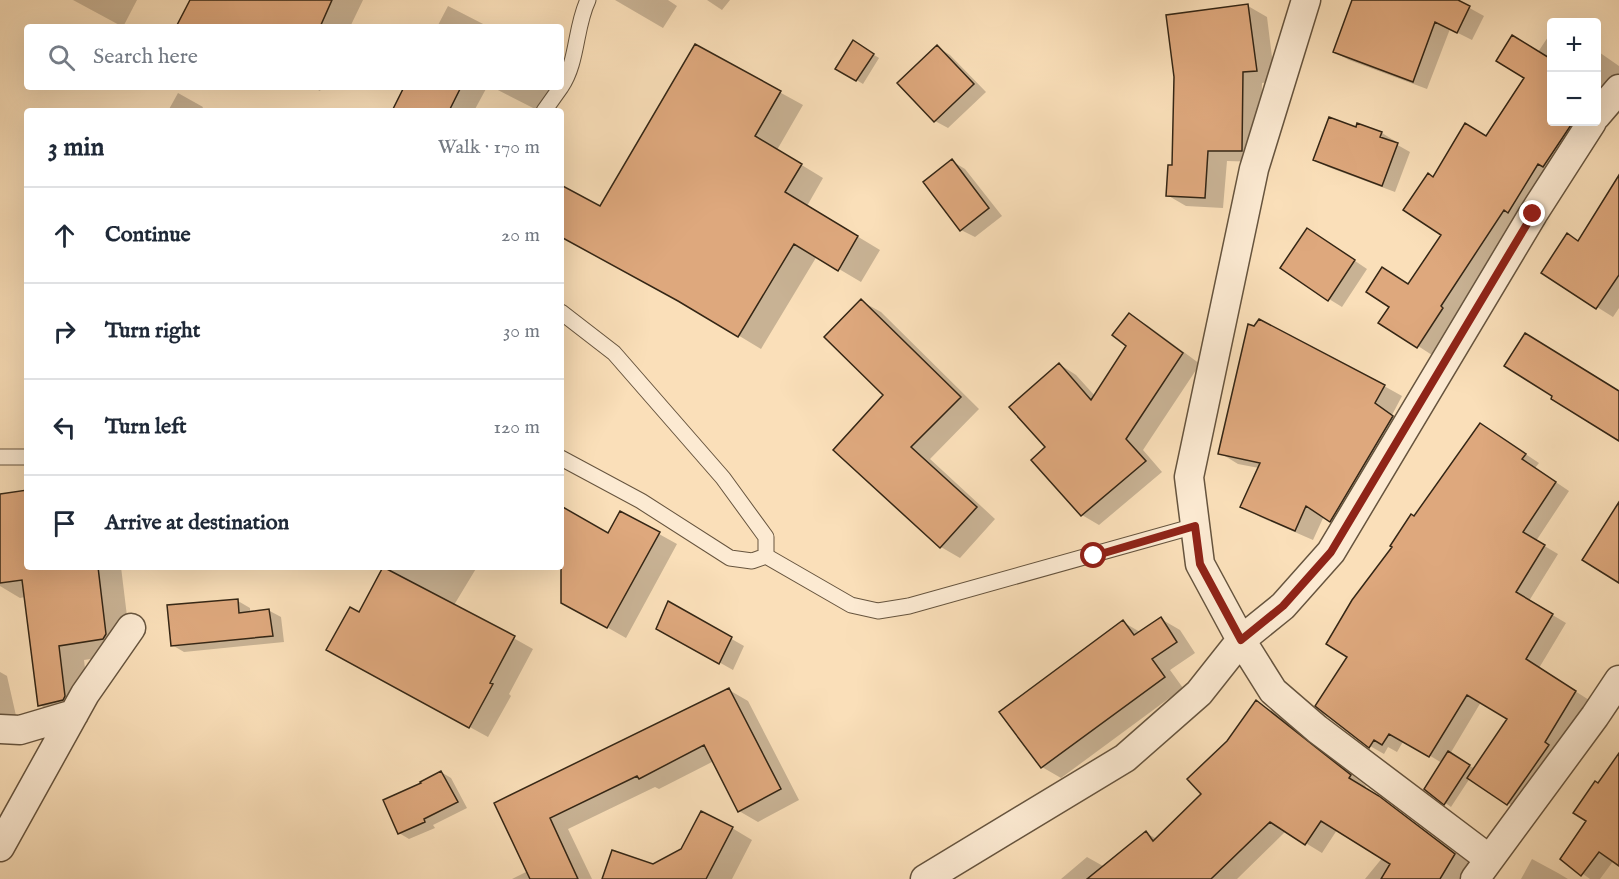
<!DOCTYPE html>
<meta charset="utf-8">
<style>
body{margin:0;font-family:"IM FELL English",serif;background:#f6f6f7;color:#1f2937}
.controls{position:absolute;right:18px;top:18px;display:grid;overflow:hidden;border-radius:6px;box-shadow:0 6px 24px #0002}
.controls button{width:54px;height:54px;display:grid;place-items:center;padding:0;border:0;border-bottom:2px solid #e0e1e3;background:#fff;color:#1f2937;font:30px sans-serif}
.stop{position:absolute;width:18px;height:18px;margin:-14px;border:4px solid #8f2418;border-radius:50%;background:#fff}
.stop.end{background:#8f2418;border-color:#fff;box-shadow:0 2px 6px #0008}
.list{margin:0;padding:0;list-style:none}
h2{display:flex;justify-content:space-between;align-items:center;height:78px;margin:0;padding:0 24px;font-size:26px}
h2 small{font-size:20px;font-weight:400;color:#747a83}
.list li{display:grid;grid-template-columns:39px 1fr auto;gap:18px;align-items:center;box-sizing:border-box;height:96px;padding:0 24px;border-top:2px solid #e0e1e3}
.list b{display:block;font-size:22px;white-space:nowrap}
.list em{font-size:20px;font-style:normal;color:#747a83}
.icon{flex:none;width:33px;height:33px;fill:none;stroke:currentColor;stroke-width:2;stroke-linecap:round;stroke-linejoin:round}
.map{position:relative;flex:none;width:1619px;height:879px;overflow:hidden}
.search{position:absolute;background:#fff;box-shadow:0 6px 24px #0002;left:24px;top:24px;width:540px;height:66px;display:flex;align-items:center;gap:15px;box-sizing:border-box;padding:0 21px;border-radius:6px;color:#747a83;font-size:22px}
.panel{position:absolute;background:#fff;box-shadow:0 6px 24px #0002;left:24px;top:108px;width:540px;height:462px;border-radius:6px}
.map>svg:first-child{display:block}
</style>
<div class="map">
<svg width="1619" height="879" viewBox="0 0 1619 879">
<rect width="100%" height="100%" fill="#fadfb9"/>
<filter id="stains"><feTurbulence type="fractalNoise" baseFrequency=".00333" numOctaves="4"/><feColorMatrix values="0 0 0 0 .2 0 0 0 0 .09 0 0 0 0 .02 0 0 0 .5 -.17"/></filter>
<radialGradient id="worn" r=".72"><stop offset=".6" stop-color="#630" stop-opacity="0"/><stop offset="1" stop-color="#630" stop-opacity=".3"/></radialGradient>
<!-- shadow -->
<path fill="#0003" fill-rule="evenodd" d="M 73,0 L 137,0 L 123,27 Z
M 191,0 L 363,0 L 350,27 L 177,27 Z
M 615,0 L 668,0 L 677,6 L 663,28 Z
M 707,0 L 730,0 L 722,10 Z
M 1354,0 L 1455,0 L 1484,16 L 1472,40 L 1450,29 L 1427,89 L 1349,60 L 1334,52 Z
M 448,6 L 489,27 L 437,27 Z
M 1248,6 L 1267,17 L 1275,81 L 1262,83 L 1260,162 L 1227,161 L 1223,208 L 1186,206 L 1167,195 L 1173,166 Z
M 1550,34 L 1552,35 L 1552,122 L 1585,122 L 1455,316 L 1457,317 L 1432,355 L 1418,346 L 1391,306 L 1409,286 L 1443,235 L 1433,178 L 1487,138 L 1526,78 L 1538,52 Z
M 853,42 L 879,58 L 863,84 L 837,68 Z
M 696,46 L 803,105 L 777,150 L 823,178 L 807,206 L 880,250 L 861,282 L 817,256 L 761,349 L 693,308 L 561,237 L 561,187 L 601,208 Z
M 937,47 L 950,55 L 986,92 L 948,128 L 935,121 Z
M 1596,50 L 1619,66 L 1619,74 L 1596,105 Z
M 312,87 L 322,87 L 320,91 Z
M 406,87 L 487,87 L 474,111 L 394,111 Z
M 492,87 L 561,87 L 539,111 Z
M 178,93 L 203,107 L 201,111 L 168,111 Z
M 1358,125 L 1382,133 L 1395,141 L 1394,143 L 1410,152 L 1395,192 L 1328,167 L 1315,160 L 1356,129 Z
M 952,161 L 965,169 L 1002,216 L 975,237 L 961,230 Z
M 1619,177 L 1619,308 L 1613,317 L 1543,273 L 1579,242 Z
M 1321,238 L 1367,269 L 1342,307 L 1329,299 Z
M 861,301 L 881,312 L 979,409 L 930,459 L 995,519 L 960,558 L 941,547 L 885,395 Z
M 1129,315 L 1147,325 L 1200,364 L 1143,450 L 1162,472 L 1099,525 L 1082,515 L 1047,447 L 1059,364 L 1076,375 L 1095,396 L 1129,345 Z
M 1255,327 L 1384,386 L 1402,396 L 1392,415 L 1410,427 L 1348,530 L 1324,516 L 1313,540 L 1260,517 L 1242,506 L 1259,468 L 1238,464 L 1220,453 Z
M 1494,433 L 1539,463 L 1535,468 L 1569,491 L 1536,541 L 1558,554 L 1529,601 L 1566,623 L 1539,668 L 1589,700 L 1522,812 L 1470,778 L 1451,807 L 1426,789 L 1442,763 L 1404,740 L 1397,752 L 1388,747 L 1384,754 L 1370,746 L 1349,656 L 1415,518 ZM 1481,702 L 1509,719 L 1475,769 L 1450,754 Z
M 27,491 L 27,567 L 121,567 L 131,649 L 128,653 L 84,660 L 90,711 L 65,720 L 40,705 L 25,597 L 20,598 L 0,586 L 0,495 Z
M 561,508 L 609,535 L 659,534 L 677,544 L 626,638 L 575,609 L 561,559 Z
M 384,567 L 477,567 L 454,605 L 533,649 L 509,694 L 511,696 L 488,737 L 347,660 L 359,614 Z
M 238,601 L 250,608 L 250,613 L 268,610 L 281,617 L 284,642 L 184,652 L 172,645 Z
M 668,603 L 744,646 L 733,670 L 658,628 Z
M 1161,619 L 1180,630 L 1195,653 L 1170,670 L 1183,688 L 1061,778 L 1042,767 L 1002,712 L 1123,622 L 1140,632 Z
M 0,672 L 7,676 L 17,720 L 0,726 Z
M 729,690 L 748,701 L 799,800 L 758,822 L 739,811 L 714,761 L 659,789 L 655,787 L 568,829 L 592,879 L 512,879 L 528,871 L 496,803 Z
M 1256,702 L 1272,711 L 1366,786 L 1364,789 L 1395,808 L 1471,864 L 1462,879 L 1365,879 L 1383,857 L 1337,830 L 1322,853 L 1286,831 L 1237,879 L 1061,879 L 1087,857 L 1103,866 L 1146,833 L 1157,839 L 1204,794 L 1228,742 Z
M 1619,754 L 1619,864 L 1614,860 L 1600,879 L 1590,879 L 1562,859 L 1588,821 L 1599,785 Z
M 441,772 L 451,778 L 467,808 L 433,825 L 435,828 L 409,839 L 399,833 L 423,784 Z
M 732,828 L 752,840 L 732,879 L 604,879 L 653,866 Z
M 1532,859 L 1558,873 L 1568,879 L 1521,879 Z"/>
<!-- building -->
<path fill="#dea87d" stroke="#342615" stroke-width="1.5" d="M 190,0 L 332,0 L 320,27 L 176,27 Z
M 1352,0 L 1458,0 L 1470,6 L 1457,33 L 1435,22 L 1413,82 L 1333,52 Z
M 1248,4 L 1257,71 L 1243,72 L 1242,151 L 1208,151 L 1205,198 L 1166,196 L 1168,165 L 1172,165 L 1174,77 L 1166,15 Z
M 1512,35 L 1551,59 L 1551,122 L 1573,122 L 1543,167 L 1538,164 L 1508,213 L 1504,210 L 1441,306 L 1443,308 L 1417,348 L 1378,323 L 1389,307 L 1366,292 L 1382,267 L 1408,284 L 1441,235 L 1403,210 L 1428,173 L 1433,177 L 1465,123 L 1486,136 L 1524,78 L 1496,61 Z
M 853,40 L 874,54 L 856,81 L 835,69 Z
M 695,44 L 781,91 L 755,136 L 802,164 L 785,192 L 858,236 L 838,271 L 794,244 L 738,337 L 678,301 L 561,237 L 561,185 L 600,206 Z
M 937,45 L 974,84 L 934,122 L 897,83 Z
M 404,87 L 461,87 L 449,111 L 392,111 Z
M 1329,117 L 1356,127 L 1357,123 L 1382,132 L 1380,137 L 1398,143 L 1382,186 L 1313,160 Z
M 952,159 L 989,208 L 960,231 L 923,182 Z
M 1619,175 L 1619,275 L 1596,309 L 1541,273 L 1567,233 L 1578,241 Z
M 1307,228 L 1355,260 L 1328,301 L 1280,268 Z
M 861,299 L 961,397 L 911,447 L 977,507 L 940,548 L 833,450 L 883,395 L 824,337 Z
M 1129,313 L 1183,353 L 1126,439 L 1146,461 L 1081,516 L 1031,460 L 1045,447 L 1009,407 L 1059,363 L 1091,400 L 1126,346 L 1112,335 Z
M 1259,319 L 1385,385 L 1375,403 L 1393,416 L 1330,522 L 1306,506 L 1295,531 L 1240,507 L 1260,463 L 1218,454 L 1248,324 L 1254,326 Z
M 1525,333 L 1619,391 L 1619,441 L 1551,399 L 1552,396 L 1504,366 Z
M 1480,423 L 1526,454 L 1522,459 L 1556,482 L 1523,532 L 1545,545 L 1516,592 L 1553,614 L 1526,659 L 1576,691 L 1545,742 L 1549,745 L 1507,805 L 1467,778 L 1507,719 L 1467,695 L 1429,757 L 1389,734 L 1382,745 L 1374,740 L 1369,748 L 1315,706 L 1347,657 L 1326,644 L 1352,600 L 1392,547 L 1390,546 L 1411,514 L 1414,516 Z
M 27,490 L 27,567 L 98,567 L 106,634 L 103,639 L 59,646 L 65,696 L 63,700 L 38,706 L 22,580 L 0,583 L 0,494 Z
M 1619,502 L 1619,583 L 1582,560 Z
M 561,506 L 608,533 L 620,511 L 660,532 L 607,628 L 561,603 Z
M 383,567 L 515,636 L 490,683 L 493,684 L 469,728 L 326,650 L 350,607 L 359,612 Z
M 238,599 L 239,613 L 269,609 L 273,636 L 171,646 L 167,605 Z
M 668,601 L 732,637 L 719,664 L 656,629 Z
M 1161,617 L 1177,642 L 1152,659 L 1165,677 L 1041,768 L 999,712 L 1123,620 L 1134,635 Z
M 729,688 L 781,789 L 738,812 L 704,745 L 639,779 L 637,776 L 550,818 L 578,879 L 530,879 L 494,803 Z
M 1256,700 L 1351,775 L 1349,778 L 1379,796 L 1455,854 L 1440,879 L 1381,879 L 1390,864 L 1321,821 L 1305,845 L 1270,822 L 1211,879 L 1087,879 L 1146,831 L 1153,841 L 1201,794 L 1187,779 L 1227,741 Z
M 1448,751 L 1470,765 L 1444,805 L 1424,789 Z
M 1619,753 L 1619,866 L 1599,852 L 1581,876 L 1560,859 L 1586,821 L 1573,813 L 1595,781 L 1598,783 Z
M 441,771 L 458,802 L 424,819 L 425,822 L 398,834 L 383,800 L 421,783 L 420,782 Z
M 701,811 L 733,827 L 706,879 L 602,879 L 612,850 L 653,864 L 681,849 Z"/>
<g fill="none" stroke-linecap="round" stroke-linejoin="round">
<defs>
<path id="lane" d="M 561,87 C 578,62 575,27 588,0
M 544,111 L 561,87
M 561,312 L 614,353 L 723,478 L 766,537 L 766,556
M 0,457 L 27,457
M 561,458 L 641,501 L 730,558 L 752,561 L 766,556 L 851,605 L 878,611 L 909,606 L 1195,526"/>
<path id="street" d="M 1306,0 L 1254,169 L 1189,477 L 1200,564 L 1241,640 L 1273,691 L 1317,729 L 1488,858
M 1596,116 L 1619,89
M 0,729 L 20,730 L 74,714
M 0,847 L 85,694 L 131,628
M 925,879 L 1125,758 L 1199,693 L 1241,640 L 1283,606 L 1331,552 L 1533,214 L 1592,122
M 1475,879 L 1595,716 L 1619,680"/>
</defs>
<!-- lane casing -->
<use href="#lane" stroke="#66543e" stroke-width="17"/>
<!-- street casing -->
<use href="#street" stroke="#66543e" stroke-width="31"/>
<!-- lane -->
<use href="#lane" stroke="#fcead2" stroke-width="15"/>
<!-- street -->
<use href="#street" stroke="#fcead2" stroke-width="28"/>
</g>
<g fill="none" stroke-linecap="round" stroke-linejoin="round">
<!-- route -->
<path stroke="#8f2418" stroke-width="8" d="M 1094,556 L 1195,526 L 1200,564 L 1241,640 L 1283,606 L 1331,552 L 1533,214"/>
</g>
<rect width="100%" height="100%" filter="url(#stains)"/>
<rect width="100%" height="100%" fill="url(#worn)"/>
</svg>
<div class="controls">
<button>+</button>
<button>−</button>
</div>
<div class="stop" style="left:1094px;top:556px"></div>
<div class="stop end" style="left:1533px;top:214px"></div>
<div class="search"><svg class="icon" aria-label="search" viewBox="0 0 24 24"><circle cx="10" cy="10" r="6"/><path d="M15 15l6 6"/></svg>Search here</div>
<section class="panel">
<h2>3 min<small>Walk · 170 m</small></h2>
<ul class="list">
<li><svg class="icon" aria-label="ahead" viewBox="0 0 24 24"><path d="M12 20V5M6 11l6-6 6 6"/></svg><div><b>Continue</b></div><em>20 m</em></li>
<li><svg class="icon" aria-label="right" viewBox="0 0 24 24"><path d="M7 20v-9h11M14 6l5 5-5 5"/></svg><div><b>Turn right</b></div><em>30 m</em></li>
<li><svg class="icon" aria-label="left" viewBox="0 0 24 24"><path d="M17 20v-9H6M10 6l-5 5 5 5"/></svg><div><b>Turn left</b></div><em>120 m</em></li>
<li><svg class="icon" aria-label="arrive" viewBox="0 0 24 24"><path d="M6 21V4h12l-3 4 3 4H6"/></svg><div><b>Arrive at destination</b></div></li>
</ul>
</section>
</div>
